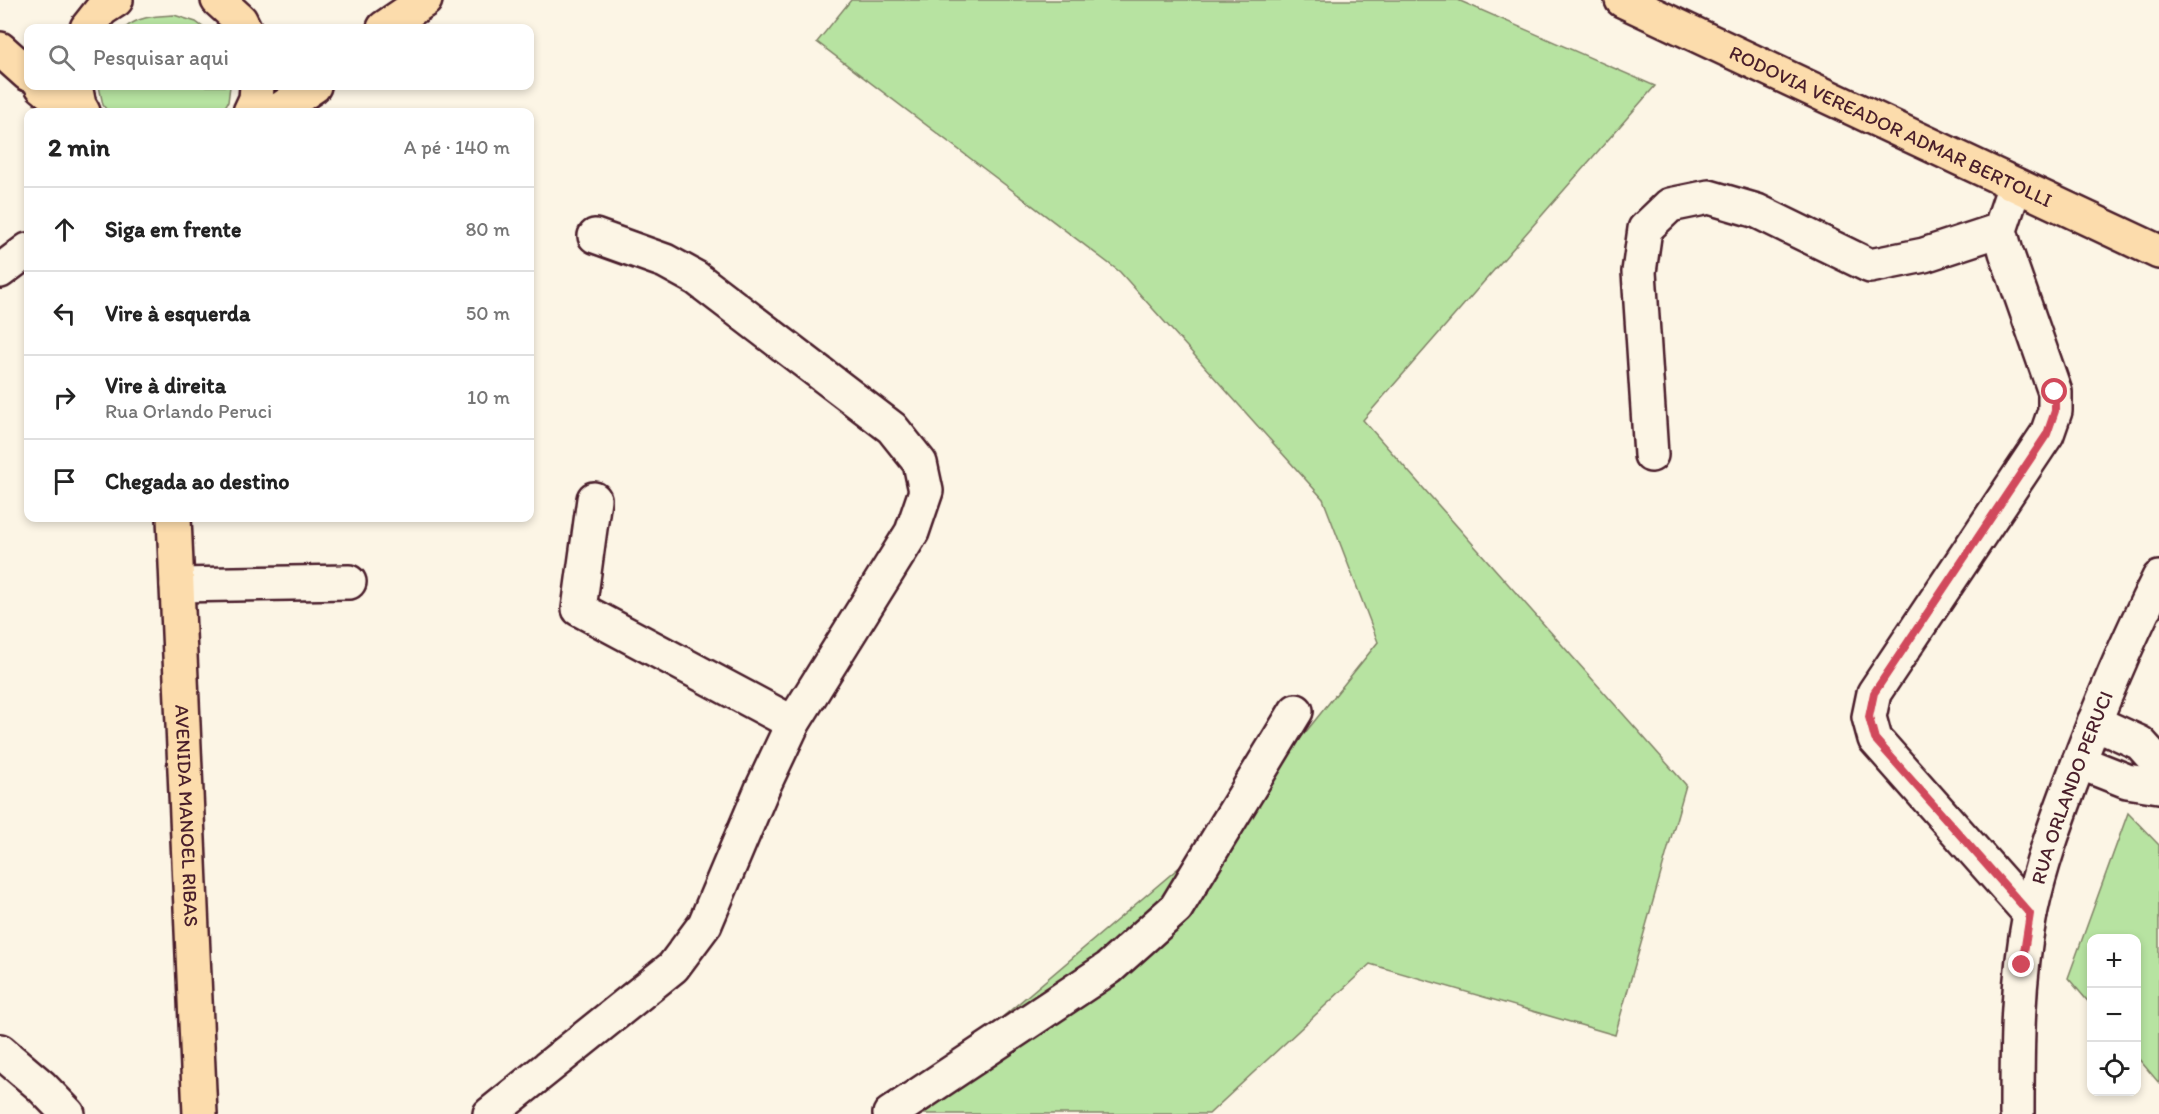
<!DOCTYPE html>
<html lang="pt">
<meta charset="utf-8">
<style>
body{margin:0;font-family:Itim,sans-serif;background:#f2f2f2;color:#222}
.controls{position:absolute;right:18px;bottom:18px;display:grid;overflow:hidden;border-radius:12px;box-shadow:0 3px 9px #0003}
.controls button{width:54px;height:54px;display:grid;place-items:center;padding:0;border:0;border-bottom:2px solid #e0e0e0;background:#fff;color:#222;font:30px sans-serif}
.stop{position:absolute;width:18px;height:18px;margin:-14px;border:4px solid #d1495b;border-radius:50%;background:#fff}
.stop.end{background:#d1495b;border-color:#fff;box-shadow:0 2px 6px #0008}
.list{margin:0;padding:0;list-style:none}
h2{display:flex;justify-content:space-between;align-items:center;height:78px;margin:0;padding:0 24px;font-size:26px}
h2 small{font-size:20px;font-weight:400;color:#767676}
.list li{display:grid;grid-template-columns:39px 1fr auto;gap:18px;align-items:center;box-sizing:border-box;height:84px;padding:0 24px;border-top:2px solid #e0e0e0}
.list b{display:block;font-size:22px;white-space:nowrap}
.list p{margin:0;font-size:20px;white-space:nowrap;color:#767676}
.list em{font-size:20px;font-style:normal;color:#767676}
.icon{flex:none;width:33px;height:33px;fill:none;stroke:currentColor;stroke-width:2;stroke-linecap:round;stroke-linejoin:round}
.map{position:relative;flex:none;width:2159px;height:1114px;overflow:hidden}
.search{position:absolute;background:#fff;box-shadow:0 3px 9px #0003;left:24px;top:24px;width:510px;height:66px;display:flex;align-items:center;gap:15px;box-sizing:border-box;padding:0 21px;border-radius:12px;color:#767676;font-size:22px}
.panel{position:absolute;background:#fff;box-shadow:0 3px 9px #0003;left:24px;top:108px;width:510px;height:414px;border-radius:12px}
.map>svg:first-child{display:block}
</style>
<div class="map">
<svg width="2159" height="1114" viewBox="0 0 2159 1114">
<rect width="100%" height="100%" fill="#fcf5e5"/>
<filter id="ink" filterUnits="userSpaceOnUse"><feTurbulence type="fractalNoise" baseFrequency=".0167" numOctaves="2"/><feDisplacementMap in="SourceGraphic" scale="12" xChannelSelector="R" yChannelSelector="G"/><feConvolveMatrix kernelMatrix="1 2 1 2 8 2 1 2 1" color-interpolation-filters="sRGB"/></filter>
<g filter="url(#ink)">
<!-- green -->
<path fill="#b7e3a1" stroke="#808166" stroke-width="1.5" d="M 851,0 L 1458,0 L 1655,86 L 1363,420 L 1686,785 L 1615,1035 L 1370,964 L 1209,1114 L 888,1114 L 1235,820 L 1378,642 L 1323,499 L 1120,272 L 817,42 Z
M 174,15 L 196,22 L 204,28 L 125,28 C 139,16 156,16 174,15 Z
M 99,86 L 230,86 L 228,102 L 222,112 L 108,112 L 103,105 Z
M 2128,813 L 2159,845 L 2159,1083 L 2137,1057 L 2136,938 L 2092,938 L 2091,1005 L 2068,978 Z"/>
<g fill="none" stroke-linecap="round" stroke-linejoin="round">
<defs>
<g id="minor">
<path d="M 2015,185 L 2000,230 L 2006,252 L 2055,392 L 2055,411 L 2047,434 L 1874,693 L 1869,717 L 1875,739 L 2030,914"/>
<path d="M 0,271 L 28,250"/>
<path d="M 1651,455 L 1639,272 L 1645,229 L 1670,205 L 1709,197 L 1757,211 L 1870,266 L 1924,255 L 2000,230"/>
<path d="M 594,499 L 579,609 L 793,723"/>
<path d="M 177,585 L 349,582"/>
<path d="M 2094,722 L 2140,743 L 2159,764"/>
<path d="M 2079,762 L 2127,781 L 2159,786"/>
<path d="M 0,1051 L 41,1086 L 68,1114"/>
<path d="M 490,1114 L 673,967 L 705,924 L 762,789 L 793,723 L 912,532 L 926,491 L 920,463 L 892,428 L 696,278 L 665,261 L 595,236"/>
<path d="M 890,1114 L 1109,968 L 1176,908 L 1296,711"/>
<path id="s1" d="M 2017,1114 C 2017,1047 2017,980 2030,914 C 2040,866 2057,820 2074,775 C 2099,708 2127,641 2159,578"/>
</g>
<g id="major">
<path d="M 218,0 L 240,20 L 244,28"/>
<path d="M 87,28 L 102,9 L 116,0"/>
<path d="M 75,86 L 79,105 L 83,112"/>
<path d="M 250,112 L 256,99 L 257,86"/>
<path id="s2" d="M 174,518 L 200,1114"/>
</g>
<g id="highway">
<path id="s3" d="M 1622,0 L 2159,252"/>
<path d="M 384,28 L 425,0"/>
<path d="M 0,49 L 28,74"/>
<path d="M 42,86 L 73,112"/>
<path d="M 273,112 L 282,108 L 314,86"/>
</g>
</defs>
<!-- minor casing -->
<use href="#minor" stroke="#4a1f2b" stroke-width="38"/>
<!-- major casing -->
<use href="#major" stroke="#4a1f2b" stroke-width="38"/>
<!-- highway casing -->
<use href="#highway" stroke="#4a1f2b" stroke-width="38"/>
<!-- minor -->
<use href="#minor" stroke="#fcf5e5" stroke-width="33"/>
<!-- major -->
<use href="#major" stroke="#fcdcac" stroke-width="33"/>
<!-- highway -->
<use href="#highway" stroke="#fcdcac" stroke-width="33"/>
</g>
</g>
<g fill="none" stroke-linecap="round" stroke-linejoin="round" filter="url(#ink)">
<!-- route -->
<path stroke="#d1495b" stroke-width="8" d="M 2022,965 L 2030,914 L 1875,739 L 1869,717 L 1874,693 L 2047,434 L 2055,411 L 2055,392"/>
</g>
<g text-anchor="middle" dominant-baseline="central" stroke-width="4.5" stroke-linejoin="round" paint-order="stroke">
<!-- street labels -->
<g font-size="20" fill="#4a1f2b" stroke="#fcf5e5">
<text stroke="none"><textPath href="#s3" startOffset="297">RODOVIA VEREADOR ADMAR BERTOLLI</textPath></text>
<text stroke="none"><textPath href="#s1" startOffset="334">RUA ORLANDO PERUCI</textPath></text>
<text stroke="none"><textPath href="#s2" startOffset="298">AVENIDA MANOEL RIBAS</textPath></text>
</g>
</g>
</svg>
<div class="controls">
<button>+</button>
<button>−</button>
<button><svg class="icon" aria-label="locate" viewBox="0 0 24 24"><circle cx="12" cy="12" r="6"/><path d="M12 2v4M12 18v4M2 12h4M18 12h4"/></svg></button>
</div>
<div class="stop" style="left:2055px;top:392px"></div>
<div class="stop end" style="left:2022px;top:965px"></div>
<div class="search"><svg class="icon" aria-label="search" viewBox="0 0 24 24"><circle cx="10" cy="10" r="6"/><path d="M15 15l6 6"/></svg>Pesquisar aqui</div>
<section class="panel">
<h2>2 min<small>A pé · 140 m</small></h2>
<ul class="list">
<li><svg class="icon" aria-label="ahead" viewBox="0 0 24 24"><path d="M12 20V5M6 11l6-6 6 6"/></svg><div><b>Siga em frente</b></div><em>80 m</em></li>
<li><svg class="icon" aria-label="left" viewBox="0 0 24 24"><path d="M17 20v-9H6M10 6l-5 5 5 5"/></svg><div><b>Vire à esquerda</b></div><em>50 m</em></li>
<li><svg class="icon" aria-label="right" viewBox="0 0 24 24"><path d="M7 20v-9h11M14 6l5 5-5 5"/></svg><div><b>Vire à direita</b><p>Rua Orlando Peruci</p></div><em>10 m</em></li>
<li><svg class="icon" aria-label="arrive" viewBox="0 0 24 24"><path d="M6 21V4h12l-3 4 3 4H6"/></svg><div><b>Chegada ao destino</b></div></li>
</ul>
</section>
</div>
